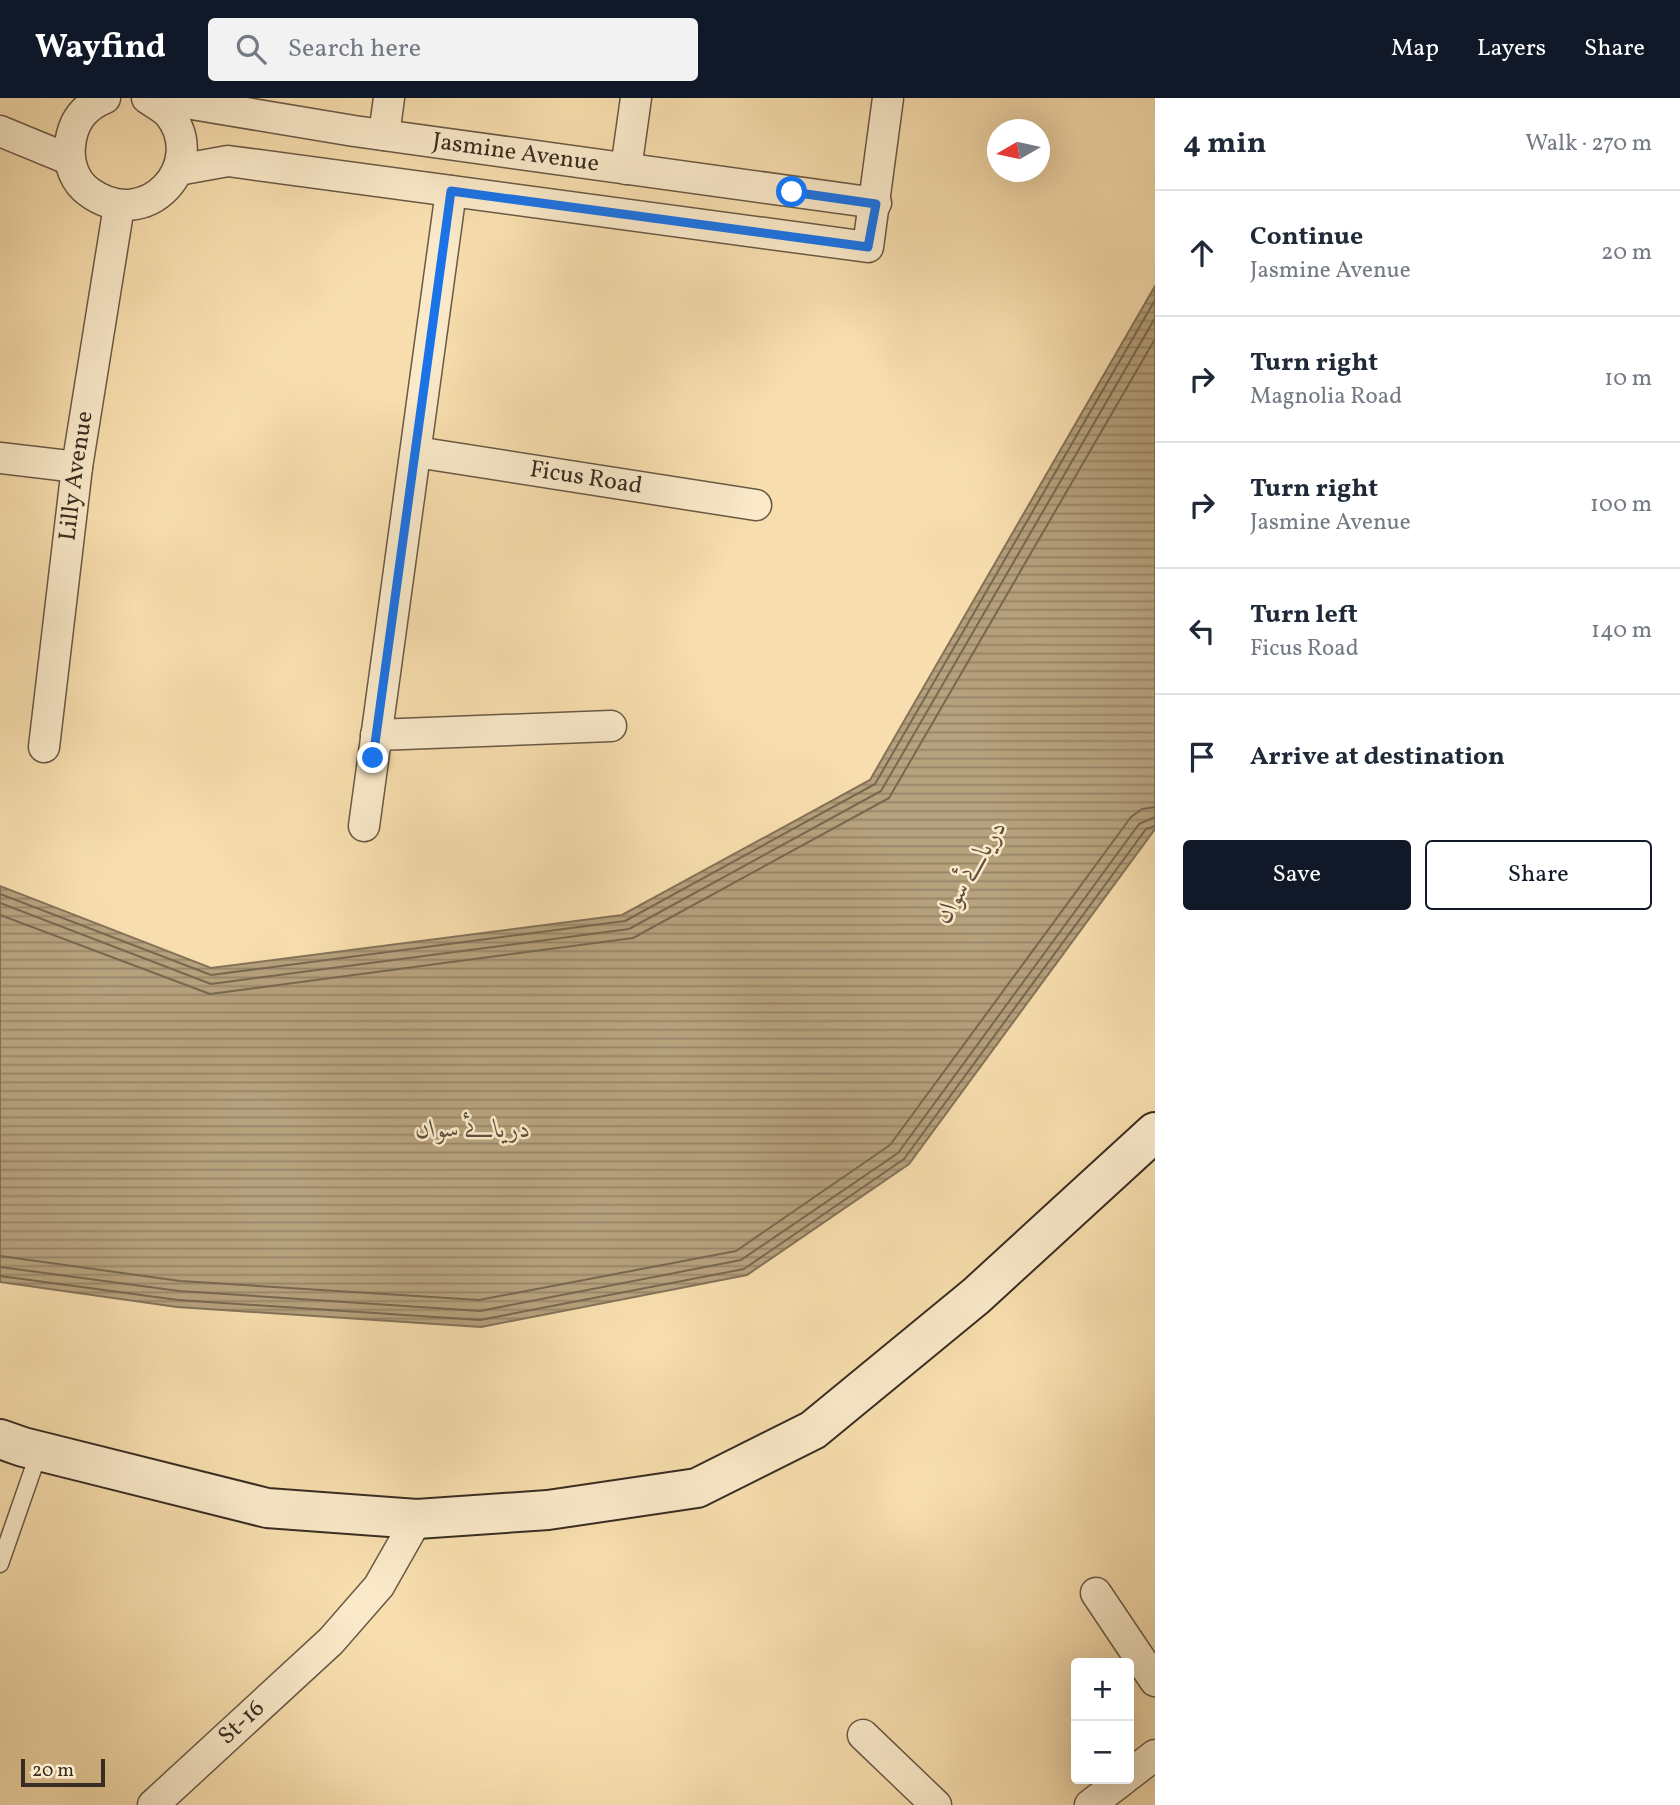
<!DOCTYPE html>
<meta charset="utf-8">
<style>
body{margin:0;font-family:Vollkorn,Amiri,serif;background:#f2f2f3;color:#1f2937}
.controls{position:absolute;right:21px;bottom:21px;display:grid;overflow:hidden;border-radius:7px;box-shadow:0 7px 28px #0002}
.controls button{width:63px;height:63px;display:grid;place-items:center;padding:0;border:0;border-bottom:2px solid #e0e1e3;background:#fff;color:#1f2937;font:35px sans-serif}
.compass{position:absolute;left:987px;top:21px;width:63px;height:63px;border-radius:50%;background:#fff;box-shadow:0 7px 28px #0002;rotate:261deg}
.scale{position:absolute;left:21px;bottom:18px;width:84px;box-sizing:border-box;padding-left:7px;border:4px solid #382d22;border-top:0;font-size:19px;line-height:24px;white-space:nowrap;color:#382d22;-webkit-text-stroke:5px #faeaca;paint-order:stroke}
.stop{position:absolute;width:21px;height:21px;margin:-16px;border:5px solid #1a73e8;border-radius:50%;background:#fff}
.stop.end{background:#1a73e8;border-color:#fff;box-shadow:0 2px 7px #0008}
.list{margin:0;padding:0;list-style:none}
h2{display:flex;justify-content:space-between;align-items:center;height:91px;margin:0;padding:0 28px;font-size:30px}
h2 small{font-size:23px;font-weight:400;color:#747a83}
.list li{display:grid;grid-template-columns:46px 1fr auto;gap:21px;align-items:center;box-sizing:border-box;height:126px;padding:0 28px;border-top:2px solid #e0e1e3}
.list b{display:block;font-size:26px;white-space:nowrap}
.list p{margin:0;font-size:23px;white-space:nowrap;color:#747a83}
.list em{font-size:23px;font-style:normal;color:#747a83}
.actions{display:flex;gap:14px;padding:21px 28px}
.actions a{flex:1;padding:16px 0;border:2px solid #111827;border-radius:7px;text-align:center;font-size:24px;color:#111827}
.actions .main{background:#111827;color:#fff}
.icon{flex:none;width:38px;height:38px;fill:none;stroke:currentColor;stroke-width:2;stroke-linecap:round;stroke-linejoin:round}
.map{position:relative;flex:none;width:1155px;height:1707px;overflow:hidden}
header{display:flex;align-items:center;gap:42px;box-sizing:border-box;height:98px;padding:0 35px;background:#111827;color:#fff}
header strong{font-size:33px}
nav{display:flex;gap:38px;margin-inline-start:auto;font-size:24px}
.search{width:490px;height:63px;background:#f2f2f3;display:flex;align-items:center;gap:18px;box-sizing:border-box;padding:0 24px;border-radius:7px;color:#747a83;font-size:26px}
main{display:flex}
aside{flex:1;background:#fff}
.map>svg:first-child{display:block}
</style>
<header>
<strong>Wayfind</strong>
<div class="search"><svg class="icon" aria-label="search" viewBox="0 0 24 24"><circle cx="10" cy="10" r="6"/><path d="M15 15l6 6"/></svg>Search here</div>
<nav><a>Map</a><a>Layers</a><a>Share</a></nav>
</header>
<main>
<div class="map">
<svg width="1155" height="1707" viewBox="0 0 1155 1707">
<defs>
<pattern id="water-rules" width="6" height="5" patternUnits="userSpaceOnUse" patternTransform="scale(1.75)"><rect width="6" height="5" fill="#b7a27e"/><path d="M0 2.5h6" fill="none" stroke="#968467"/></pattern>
</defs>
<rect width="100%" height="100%" fill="#f8deae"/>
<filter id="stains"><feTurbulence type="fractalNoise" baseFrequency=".00286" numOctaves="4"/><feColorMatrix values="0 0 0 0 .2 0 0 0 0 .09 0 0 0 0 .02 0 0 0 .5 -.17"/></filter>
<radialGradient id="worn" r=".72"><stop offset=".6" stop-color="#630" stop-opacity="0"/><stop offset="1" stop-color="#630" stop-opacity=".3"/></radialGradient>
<!-- water -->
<path fill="url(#water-rules)" stroke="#847359" stroke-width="2" d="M 1155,188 L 1155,731 L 909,1066 L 747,1177 L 481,1229 L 177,1209 L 0,1184 L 0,788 L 211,870 L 622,817 L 870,682 Z"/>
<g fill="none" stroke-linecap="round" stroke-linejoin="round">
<!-- shore -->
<path stroke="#786850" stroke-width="2" d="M 0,796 L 211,877 L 625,823 L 875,686 L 1155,202
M 0,805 L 211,886 L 629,831 L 881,693 L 1155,220
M 0,817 L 210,896 L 633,840 L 889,700 L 1155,241
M 0,1158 L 180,1183 L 479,1202 L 736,1153 L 890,1047 L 1131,719 L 1142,711 L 1155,709
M 0,1169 L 179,1193 L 480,1213 L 741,1162 L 898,1055 L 1139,726 L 1155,719
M 0,1178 L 178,1202 L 480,1222 L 744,1171 L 904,1061 L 1146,731 L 1155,728"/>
<defs>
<path id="service" d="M 0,1466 L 39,1354"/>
<g id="minor">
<path d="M 105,0 C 83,9 72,25 70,48 C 68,66 75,84 89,94 C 147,136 209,66 169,16 C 164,10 154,5 147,0"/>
<path id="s1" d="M 156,0 L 354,33 L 876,105"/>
<path d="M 0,33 L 68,61"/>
<path d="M 384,37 L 389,0"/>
<path d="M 626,71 L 636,0"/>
<path d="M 178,72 L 228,63 L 868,149 L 888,0"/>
<path id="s2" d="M 416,354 L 756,407"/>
<path d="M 0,360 L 77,369"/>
<path d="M 376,637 L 611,628"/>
<path id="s3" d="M 44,649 L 77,369 L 119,108"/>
<path d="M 364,728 L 451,93"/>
<path d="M 1096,1495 L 1155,1583"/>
<path d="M 863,1637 L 936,1707"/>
<path d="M 1129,1677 L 1155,1657"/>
<path id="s4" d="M 153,1707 L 331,1543 L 379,1488 L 417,1421"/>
<path d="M 1090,1707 L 1124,1681"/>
</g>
<path id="secondary" d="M 0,1341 L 23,1349 L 267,1410 L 417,1421 L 548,1412 L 697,1390 L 813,1332 L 976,1198 L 1155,1034"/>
</defs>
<!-- service casing -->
<use href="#service" stroke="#685945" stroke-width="19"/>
<!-- minor casing -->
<use href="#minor" stroke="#685945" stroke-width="33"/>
<!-- secondary casing -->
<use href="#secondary" stroke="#382d22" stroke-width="42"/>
<!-- service -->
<use href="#service" stroke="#faeaca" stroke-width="16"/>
<!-- minor -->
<use href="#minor" stroke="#faeaca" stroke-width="30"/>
<!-- secondary -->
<use href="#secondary" stroke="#faeaca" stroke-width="38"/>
</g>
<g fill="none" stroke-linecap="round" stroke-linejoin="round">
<!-- route -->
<path stroke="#1a73e8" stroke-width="9" d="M 373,660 L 451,93 L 868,149 L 876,106 L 792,94"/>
</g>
<g text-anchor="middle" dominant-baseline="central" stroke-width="5" stroke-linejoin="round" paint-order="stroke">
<!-- street labels -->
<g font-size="24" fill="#382d22" stroke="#faeaca">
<text stroke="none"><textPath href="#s1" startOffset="364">Jasmine Avenue</textPath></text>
<text stroke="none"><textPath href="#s3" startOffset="273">Lilly Avenue</textPath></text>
<text stroke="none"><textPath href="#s2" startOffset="172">Ficus Road</textPath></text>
<text stroke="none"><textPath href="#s4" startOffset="121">St-16</textPath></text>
</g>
<!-- water labels -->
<g font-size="26" font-style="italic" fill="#5e503e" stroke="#faeaca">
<text transform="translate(971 774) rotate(-59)">دریائے سواں</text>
<text x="473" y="1032">دریائے سواں</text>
</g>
</g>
<rect width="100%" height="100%" filter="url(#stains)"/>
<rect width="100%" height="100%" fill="url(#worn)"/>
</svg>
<div class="controls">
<button>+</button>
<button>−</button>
</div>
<svg class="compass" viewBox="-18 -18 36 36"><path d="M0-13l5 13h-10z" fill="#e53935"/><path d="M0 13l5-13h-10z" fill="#747a83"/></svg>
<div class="scale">20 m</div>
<div class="stop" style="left:792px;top:94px"></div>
<div class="stop end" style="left:373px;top:660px"></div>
</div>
<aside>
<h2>4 min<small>Walk · 270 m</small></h2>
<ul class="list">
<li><svg class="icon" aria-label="ahead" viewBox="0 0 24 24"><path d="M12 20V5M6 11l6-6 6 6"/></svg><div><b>Continue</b><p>Jasmine Avenue</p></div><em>20 m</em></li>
<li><svg class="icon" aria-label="right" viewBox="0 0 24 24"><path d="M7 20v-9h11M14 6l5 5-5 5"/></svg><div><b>Turn right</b><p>Magnolia Road</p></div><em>10 m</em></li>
<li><svg class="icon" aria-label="right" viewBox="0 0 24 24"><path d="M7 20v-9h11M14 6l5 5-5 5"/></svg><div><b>Turn right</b><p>Jasmine Avenue</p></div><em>100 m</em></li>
<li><svg class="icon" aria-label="left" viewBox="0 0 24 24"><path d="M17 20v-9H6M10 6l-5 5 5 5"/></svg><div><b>Turn left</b><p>Ficus Road</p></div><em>140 m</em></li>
<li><svg class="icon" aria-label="arrive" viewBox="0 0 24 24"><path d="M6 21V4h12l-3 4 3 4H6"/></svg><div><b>Arrive at destination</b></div></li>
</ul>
<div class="actions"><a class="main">Save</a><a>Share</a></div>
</aside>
</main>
